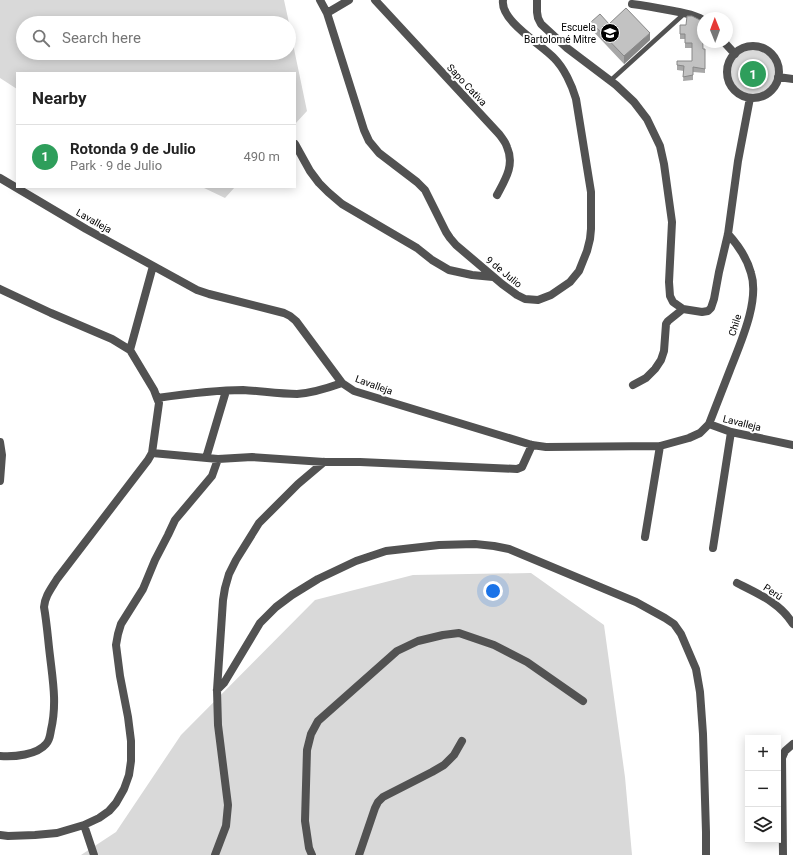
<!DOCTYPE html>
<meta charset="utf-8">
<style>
body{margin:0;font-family:Roboto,sans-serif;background:#f2f2f2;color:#222}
.controls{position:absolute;right:12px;bottom:12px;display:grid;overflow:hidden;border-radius:0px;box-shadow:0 2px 10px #0003}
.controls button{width:36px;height:36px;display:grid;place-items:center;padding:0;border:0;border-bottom:1px solid #e0e0e0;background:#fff;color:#222;font:20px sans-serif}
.compass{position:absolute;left:697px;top:12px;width:36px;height:36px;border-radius:50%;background:#fff;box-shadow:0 2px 10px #0003;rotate:359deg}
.you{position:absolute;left:493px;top:591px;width:14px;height:14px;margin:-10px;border:3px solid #fff;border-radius:50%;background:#1a73e8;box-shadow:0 0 0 6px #1a73e833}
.badge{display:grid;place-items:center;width:26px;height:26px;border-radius:50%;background:#1a73e8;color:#fff;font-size:13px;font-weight:700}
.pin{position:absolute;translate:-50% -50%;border:2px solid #fff;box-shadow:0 1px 4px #0006}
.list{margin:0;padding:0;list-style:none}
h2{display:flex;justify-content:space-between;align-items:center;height:52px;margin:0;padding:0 16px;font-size:17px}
h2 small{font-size:13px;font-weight:400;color:#767676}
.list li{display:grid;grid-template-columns:26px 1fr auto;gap:12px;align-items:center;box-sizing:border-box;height:64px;padding:0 16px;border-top:1px solid #e0e0e0}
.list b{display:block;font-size:15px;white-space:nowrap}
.list p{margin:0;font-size:13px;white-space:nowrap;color:#767676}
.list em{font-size:13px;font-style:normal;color:#767676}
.icon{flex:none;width:22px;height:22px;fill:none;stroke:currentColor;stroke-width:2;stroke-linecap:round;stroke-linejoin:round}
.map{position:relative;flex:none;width:793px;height:855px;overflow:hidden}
.search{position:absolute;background:#fff;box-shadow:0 2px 10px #0003;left:16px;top:16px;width:280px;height:44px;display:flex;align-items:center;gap:10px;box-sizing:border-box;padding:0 14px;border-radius:22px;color:#767676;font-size:15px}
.panel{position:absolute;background:#fff;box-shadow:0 2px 10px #0003;left:16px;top:72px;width:280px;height:116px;border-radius:0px}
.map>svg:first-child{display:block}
</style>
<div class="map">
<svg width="793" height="855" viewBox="0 0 793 855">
<rect width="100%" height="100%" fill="#fff"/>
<!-- green -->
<path fill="#d9d9d9" d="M 0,0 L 284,0 L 289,23 L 23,23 L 23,53 L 289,53 L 289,25 L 307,111 L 295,124 L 295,73 L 17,73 L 17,89 L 0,78 Z
M727 72a26 26 0 1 1 52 0a26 26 0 1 1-52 0Z
M 202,187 L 235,187 L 225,198 Z
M 531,573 L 604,625 L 625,777 L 632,855 L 81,855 L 116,832 L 181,735 L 315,600 L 413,575 Z"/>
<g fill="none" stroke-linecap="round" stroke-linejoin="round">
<!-- service -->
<path stroke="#525252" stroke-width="4.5" d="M 610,81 L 685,13"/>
<!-- minor -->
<path stroke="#525252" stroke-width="8" d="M 320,0 L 327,13
M 349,0 L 327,13 L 364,130 L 369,141 L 379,153 L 417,182 L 425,190 L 446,232 L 450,238 L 456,245 L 502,284 L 517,295 L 525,299 L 538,300 L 551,295 L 570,282 L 579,271 L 587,251 L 590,239 L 591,229 L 591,192 L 576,99 C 572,85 564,68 554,58 C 541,44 500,21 503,0
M 375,0 L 499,134 C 502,138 506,143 507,147 C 515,165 505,180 497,195
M 537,0 L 537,12 L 538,18 L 541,24 L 567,48 L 616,85 L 634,102 L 647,119 L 660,146 L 664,164 L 672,222 L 669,282 L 670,296 L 673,302 L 683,309 L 702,312 L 708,311 L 711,308 L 714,299 L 719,272 L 728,234 L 738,161 L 750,98
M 632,4 C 648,6 663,9 679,12 C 687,14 696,15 703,20
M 724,42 L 735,54
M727 72a26 26 0 1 1 52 0a26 26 0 1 1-52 0Z
M 778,77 L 793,79
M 295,144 L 310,171 L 319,183 L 328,192 L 342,204 L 417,248 L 432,260 L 449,270 L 472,275 L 493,277
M 0,178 L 86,229 L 197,290 L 209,294 L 284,313 L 290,316 L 296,321 L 342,383 L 354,391 L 532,445 L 546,447 L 660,446 L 689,438 L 700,433 L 709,424 L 731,432 L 793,445
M 153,266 L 130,350 L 154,390 L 157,398
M 0,289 L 51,313 L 112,339 L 130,350
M 633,385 L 646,378 L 655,369 L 661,360 L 664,351 L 666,324 L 668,321 L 683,309
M 709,424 C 716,406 723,388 730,370 C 740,344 760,301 751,273 C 747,258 738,245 728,234
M 0,442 L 2,455 L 0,481
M 152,453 L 218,459 L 252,457 L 324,462 L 360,462 L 517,469 L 522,467 L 532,445
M 206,458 L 226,391
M 645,537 L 660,446
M 713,548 L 731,432
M 737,583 C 759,594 780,603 793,624
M 217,690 L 224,683 L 260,623 L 276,607 L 292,595 L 318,579 L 356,561 L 386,551 L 439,545 L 475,544 L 494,546 L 509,549 L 636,602 L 665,618 L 674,624 L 681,634 L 696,669 L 700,692 L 703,734 L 706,832 L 706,855
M 0,756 C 14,757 37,755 46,744 C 50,740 50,735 51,730 C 57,704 53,682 50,656 C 48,640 47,624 44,607 C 45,596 51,589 57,579 L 148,460 L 152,453 L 159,403 L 157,398 C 185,394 214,390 243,390 C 261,391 279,394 297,394 C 313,393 328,388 342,383
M 84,825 L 94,855
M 0,835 L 8,836 L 35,835 L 57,833 L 84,825 L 99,818 L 109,811 L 116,803 L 124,789 L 129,775 L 131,761 L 131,741 L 128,717 L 120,676 L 116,645 L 118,634 L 121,624 L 143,589 L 155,560 L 168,535 L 175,520 L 212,476 L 218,459
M 215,855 L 226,826 L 228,805 L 218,725 L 217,690 L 223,600 L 225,588 L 229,574 L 236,560 L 259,523 L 298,484 L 324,462
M 312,855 L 309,848 L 305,821 L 307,750 L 311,734 L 318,721 L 397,651 L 418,641 L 443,635 L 459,633 L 494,645 L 527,662 L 583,701
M 359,855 L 375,808 L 378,802 L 383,797 L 432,772 L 444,765 L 454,755 L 462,741
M 783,855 L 782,758 L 785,751 L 793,744"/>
</g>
<!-- wall -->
<path fill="#a7a7a7" d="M 591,22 L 609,24 L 650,40 L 624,64 L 591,29 Z
M 680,25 L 703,49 L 705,49 L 705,73 L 693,72 L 693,80 L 683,81 L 684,71 L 677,70 L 677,65 L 692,61 L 692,48 L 685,48 L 685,39 L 680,39 Z"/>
<!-- shaded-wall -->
<path fill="#888" d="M 650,33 L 650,40 L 624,64 L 624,56 Z"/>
<!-- building -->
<path fill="#c2c2c2" stroke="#888" d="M 626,8 L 650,33 L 624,56 L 591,22 L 600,14 L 609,24 Z
M 687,16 L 692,16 L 702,21 L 703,49 L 705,49 L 705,69 L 693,67 L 693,75 L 683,77 L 684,66 L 677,65 L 677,61 L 692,61 L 692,43 L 685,43 L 685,34 L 680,34 L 680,25 L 686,25 Z"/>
<!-- icons -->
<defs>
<symbol id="school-disc" viewBox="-11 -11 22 22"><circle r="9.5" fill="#000" stroke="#fff"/><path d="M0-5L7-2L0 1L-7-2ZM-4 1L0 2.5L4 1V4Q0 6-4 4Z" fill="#fff"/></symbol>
</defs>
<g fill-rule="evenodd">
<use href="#school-disc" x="599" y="22" width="22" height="22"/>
</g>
<g text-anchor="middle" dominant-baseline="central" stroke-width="4" stroke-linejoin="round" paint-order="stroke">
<!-- poi labels -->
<g font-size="10" fill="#000" stroke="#fff" text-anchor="end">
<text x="596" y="27">Escuela<tspan x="596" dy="12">Bartolomé Mitre</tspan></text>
</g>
<!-- street labels -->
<g font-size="10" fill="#000" stroke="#fff">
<text transform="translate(467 85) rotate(47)">Sapo Cativa</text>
<text transform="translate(94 221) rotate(29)">Lavalleja</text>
<text transform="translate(504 272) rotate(39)">9 de Julio</text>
<text transform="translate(735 325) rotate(-73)">Chile</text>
<text transform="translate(374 385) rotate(20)">Lavalleja</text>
<text transform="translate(742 423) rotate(14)">Lavalleja</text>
<text transform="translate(773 592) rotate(33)">Perú</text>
</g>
</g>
</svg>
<div class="controls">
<button>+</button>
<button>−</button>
<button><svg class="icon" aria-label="layers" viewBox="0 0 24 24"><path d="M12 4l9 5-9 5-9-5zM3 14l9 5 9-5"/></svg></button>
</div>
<svg class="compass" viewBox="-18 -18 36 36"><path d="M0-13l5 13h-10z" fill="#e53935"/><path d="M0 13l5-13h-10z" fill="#767676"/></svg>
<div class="you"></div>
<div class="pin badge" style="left:753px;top:74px;background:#2e9e5b">1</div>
<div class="search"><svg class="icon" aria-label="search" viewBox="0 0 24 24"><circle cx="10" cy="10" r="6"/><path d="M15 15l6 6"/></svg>Search here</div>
<section class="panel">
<h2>Nearby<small></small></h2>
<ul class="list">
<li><span class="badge" style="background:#2e9e5b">1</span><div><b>Rotonda 9 de Julio</b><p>Park · 9 de Julio</p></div><em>490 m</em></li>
</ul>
</section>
</div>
